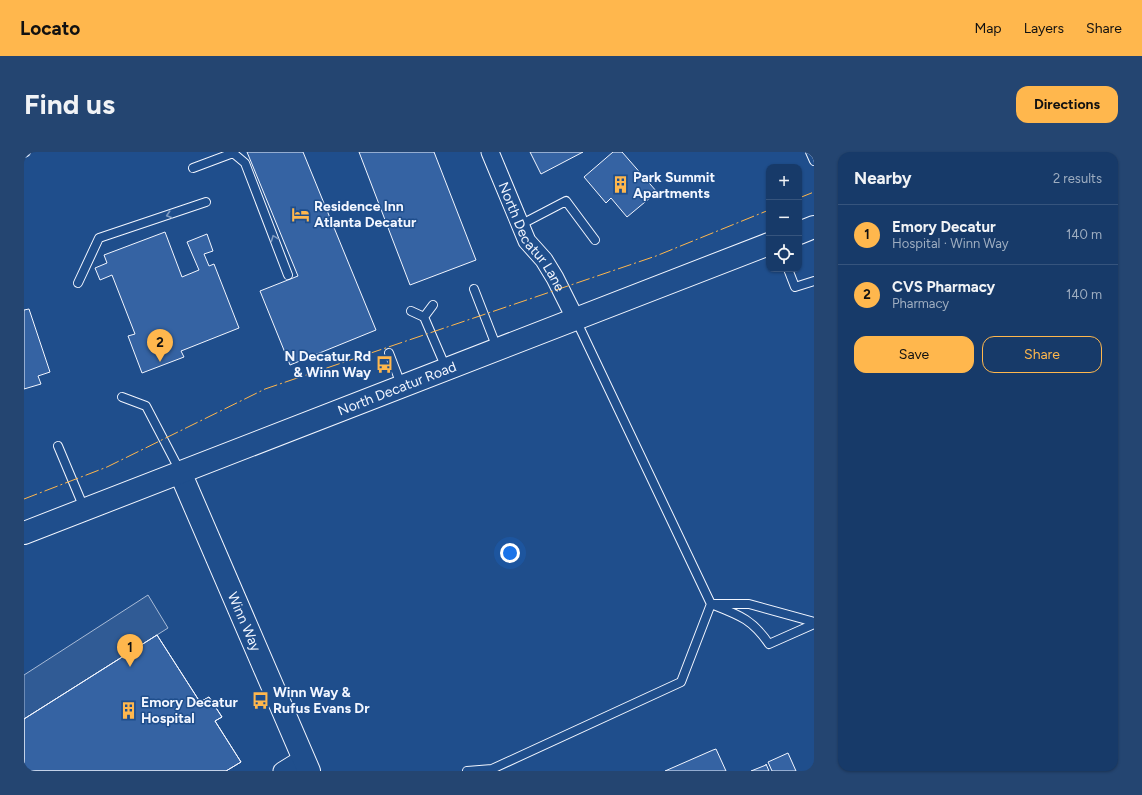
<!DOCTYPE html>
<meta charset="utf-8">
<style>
body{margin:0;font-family:Figtree,sans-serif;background:#244571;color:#f1f3f6}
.controls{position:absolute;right:12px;top:12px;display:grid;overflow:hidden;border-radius:8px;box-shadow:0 1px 3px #0004}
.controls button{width:36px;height:36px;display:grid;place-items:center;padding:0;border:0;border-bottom:1px solid #36547d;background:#173a69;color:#f1f3f6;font:20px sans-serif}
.you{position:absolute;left:486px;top:401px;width:14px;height:14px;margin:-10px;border:3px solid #fff;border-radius:50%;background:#1a73e8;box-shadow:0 0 0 6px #1a73e833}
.badge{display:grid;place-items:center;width:26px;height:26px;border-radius:50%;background:#ffb74d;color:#111;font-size:13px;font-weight:700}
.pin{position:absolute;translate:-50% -33px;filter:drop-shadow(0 1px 2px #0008)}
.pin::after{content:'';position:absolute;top:21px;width:14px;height:12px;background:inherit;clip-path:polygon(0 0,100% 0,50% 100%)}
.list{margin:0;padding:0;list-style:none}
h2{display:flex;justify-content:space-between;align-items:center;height:52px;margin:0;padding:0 16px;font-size:17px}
h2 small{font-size:13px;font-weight:400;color:#9eadc0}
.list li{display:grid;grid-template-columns:26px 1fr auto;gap:12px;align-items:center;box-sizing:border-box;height:60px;padding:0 16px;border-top:1px solid #36547d}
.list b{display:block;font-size:15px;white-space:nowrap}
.list p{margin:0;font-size:13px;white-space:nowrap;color:#9eadc0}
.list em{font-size:13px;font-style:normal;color:#9eadc0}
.actions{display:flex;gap:8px;padding:12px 16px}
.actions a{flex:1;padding:9px 0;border:1px solid #ffb74d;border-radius:12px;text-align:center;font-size:14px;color:#ffb74d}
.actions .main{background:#ffb74d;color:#111}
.icon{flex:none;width:22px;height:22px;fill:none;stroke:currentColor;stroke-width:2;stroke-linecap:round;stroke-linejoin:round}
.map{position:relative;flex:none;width:790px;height:619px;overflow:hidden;border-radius:12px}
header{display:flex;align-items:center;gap:24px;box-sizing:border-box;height:56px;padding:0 20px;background:#ffb74d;color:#111}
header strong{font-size:19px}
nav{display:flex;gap:22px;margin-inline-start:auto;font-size:14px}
.intro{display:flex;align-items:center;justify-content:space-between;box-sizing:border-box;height:96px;padding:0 24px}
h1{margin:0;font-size:28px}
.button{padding:10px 18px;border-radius:12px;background:#ffb74d;color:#111;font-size:14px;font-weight:700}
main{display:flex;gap:24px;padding:0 24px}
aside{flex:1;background:#173a69;border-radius:12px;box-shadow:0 1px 3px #0004}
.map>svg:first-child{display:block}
</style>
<header>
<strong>Locato</strong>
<nav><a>Map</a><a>Layers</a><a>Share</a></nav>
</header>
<div class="intro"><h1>Find us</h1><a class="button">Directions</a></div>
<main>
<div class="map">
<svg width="790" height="619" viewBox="0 0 790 619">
<rect width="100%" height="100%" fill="#1f4e8c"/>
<!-- parking -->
<path fill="#305b95" stroke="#a8bbd7" d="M 124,443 L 144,476 L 0,567 L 0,523 Z"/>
<!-- building -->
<path fill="#3563a3" stroke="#f2f6ff" d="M 223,0 L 279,0 L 352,178 L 266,213 L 236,139 L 274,124 Z
M 335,0 L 410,0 L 452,108 L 386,133 Z
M 506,0 L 559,0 L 517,22 Z
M 589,0 L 598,0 L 633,40 L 603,65 L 587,46 L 582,51 L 560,25 Z
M 141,80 L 158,125 L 175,118 L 163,90 L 183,82 L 189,99 L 180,102 L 185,114 L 190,112 L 215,176 L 157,199 L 160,205 L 118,221 L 104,184 L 111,182 L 88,123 L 76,128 L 71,116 L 83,111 L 80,103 Z
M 5,157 L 26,220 L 14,224 L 17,232 L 0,237 L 0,158 Z
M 133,483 L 176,550 L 185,545 L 198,565 L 191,569 L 217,610 L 202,619 L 0,619 L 0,567 Z
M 133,483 L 176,550 L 185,545 L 198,565 L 191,569 L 217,610 L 202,619 L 0,619 L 0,567 Z
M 692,597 L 702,619 L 641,619 L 689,598 Z
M 764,601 L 772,619 L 748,619 L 744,610 Z
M 742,612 L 745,619 L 727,619 L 742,613 Z"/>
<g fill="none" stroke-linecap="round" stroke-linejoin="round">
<defs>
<path id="lane" d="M 786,0 L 790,9
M 0,1 L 2,0
M 169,16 L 209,1 L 221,11 L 264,123
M 496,73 L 542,49 L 571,88
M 764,117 L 771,135 L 790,129
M 54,131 L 75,86 L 182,50
M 450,137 L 473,196
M 387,159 L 400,165 L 422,216
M 400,165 L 409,153
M 365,201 L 378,235
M 98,245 L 122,254 L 156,319
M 34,294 L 60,356
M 790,470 L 725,452 L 687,452 C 715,463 728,467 745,492 L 790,472
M 443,619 L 468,617 L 657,530 L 687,452 L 552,168"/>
<g id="street">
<path id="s1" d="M 466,0 L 503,89 L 520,108 L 531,126 L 552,168"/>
<path d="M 258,619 L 279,606"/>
</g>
<g id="secondary">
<path d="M 775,81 L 790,75"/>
<path id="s2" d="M 156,320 L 285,619"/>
<path id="s3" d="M 0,381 L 745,92"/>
</g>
</defs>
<!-- lane casing -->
<use href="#lane" stroke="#f2f6ff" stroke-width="10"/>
<!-- street casing -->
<use href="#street" stroke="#f2f6ff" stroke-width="19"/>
<!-- secondary casing -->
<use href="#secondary" stroke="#f2f6ff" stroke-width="24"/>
<!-- lane -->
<use href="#lane" stroke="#1f4e8c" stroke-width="8"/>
<!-- street -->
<use href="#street" stroke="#1f4e8c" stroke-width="17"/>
<!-- secondary -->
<use href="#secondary" stroke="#1f4e8c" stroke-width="22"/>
<!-- power -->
<path stroke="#ffb74d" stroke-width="1" stroke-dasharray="14 3 2 3" stroke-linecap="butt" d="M 775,46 L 790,40
M 0,347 L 83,315 L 241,237 L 632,104 L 745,58"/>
</g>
<!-- one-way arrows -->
<defs><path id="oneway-chevron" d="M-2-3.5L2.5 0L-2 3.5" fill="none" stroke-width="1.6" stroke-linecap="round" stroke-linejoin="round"/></defs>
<g stroke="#7e9ac0">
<use href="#oneway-chevron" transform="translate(145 63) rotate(162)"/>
<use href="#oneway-chevron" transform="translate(250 86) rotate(-111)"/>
</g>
<!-- icons -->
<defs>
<symbol id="building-bare" viewBox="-9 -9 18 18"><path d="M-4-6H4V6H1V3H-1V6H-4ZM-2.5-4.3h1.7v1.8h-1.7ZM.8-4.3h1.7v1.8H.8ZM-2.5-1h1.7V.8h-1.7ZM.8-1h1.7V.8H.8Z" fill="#ffb74d" stroke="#1f4e8c" stroke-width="2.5" paint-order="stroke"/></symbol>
<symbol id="hotel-bare" viewBox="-9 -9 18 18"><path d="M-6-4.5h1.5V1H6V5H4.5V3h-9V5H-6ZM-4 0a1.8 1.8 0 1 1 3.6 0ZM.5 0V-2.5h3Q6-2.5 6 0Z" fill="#ffb74d" stroke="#1f4e8c" stroke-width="2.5" paint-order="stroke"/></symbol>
<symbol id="bus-bare" viewBox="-9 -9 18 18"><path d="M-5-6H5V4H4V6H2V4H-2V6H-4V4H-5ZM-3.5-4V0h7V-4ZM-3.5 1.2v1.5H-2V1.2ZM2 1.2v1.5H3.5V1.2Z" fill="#ffb74d" stroke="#1f4e8c" stroke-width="2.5" paint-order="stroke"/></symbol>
</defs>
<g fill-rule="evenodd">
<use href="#building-bare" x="584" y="20" width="25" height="25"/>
<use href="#hotel-bare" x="264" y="50" width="25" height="25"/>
<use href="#bus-bare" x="348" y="200" width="25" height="25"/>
<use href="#bus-bare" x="224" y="536" width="25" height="25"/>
<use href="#building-bare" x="92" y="546" width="25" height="25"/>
</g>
<g text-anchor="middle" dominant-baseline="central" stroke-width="3" stroke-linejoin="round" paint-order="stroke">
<!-- poi labels -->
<g font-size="14" font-weight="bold" fill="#f2f6ff" stroke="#1f4e8c" text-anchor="start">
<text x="609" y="25">Park Summit<tspan x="609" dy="16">Apartments</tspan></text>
<text x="290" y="54">Residence Inn<tspan x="290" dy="16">Atlanta Decatur</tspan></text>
<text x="347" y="204" text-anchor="end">N Decatur Rd<tspan x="347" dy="16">&amp; Winn Way</tspan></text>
<text x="249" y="540">Winn Way &amp;<tspan x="249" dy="16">Rufus Evans Dr</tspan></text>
<text x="117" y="550">Emory Decatur<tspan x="117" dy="16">Hospital</tspan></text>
</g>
<!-- street labels -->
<g font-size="14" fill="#f2f6ff" stroke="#1f4e8c">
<text stroke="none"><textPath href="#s1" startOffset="95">North Decatur Lane</textPath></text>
<text stroke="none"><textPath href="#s3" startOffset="400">North Decatur Road</textPath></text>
<text stroke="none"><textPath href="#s2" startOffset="163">Winn Way</textPath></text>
</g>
</g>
</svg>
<div class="controls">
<button>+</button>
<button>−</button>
<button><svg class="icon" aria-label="locate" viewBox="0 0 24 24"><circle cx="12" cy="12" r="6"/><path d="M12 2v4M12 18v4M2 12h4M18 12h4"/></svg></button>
</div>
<div class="you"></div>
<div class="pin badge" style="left:106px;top:515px">1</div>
<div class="pin badge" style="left:136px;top:210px">2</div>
</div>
<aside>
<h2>Nearby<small>2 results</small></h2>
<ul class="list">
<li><span class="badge">1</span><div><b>Emory Decatur</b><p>Hospital · Winn Way</p></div><em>140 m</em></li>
<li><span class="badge">2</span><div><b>CVS Pharmacy</b><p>Pharmacy</p></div><em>140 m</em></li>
</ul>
<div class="actions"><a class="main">Save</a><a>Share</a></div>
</aside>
</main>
